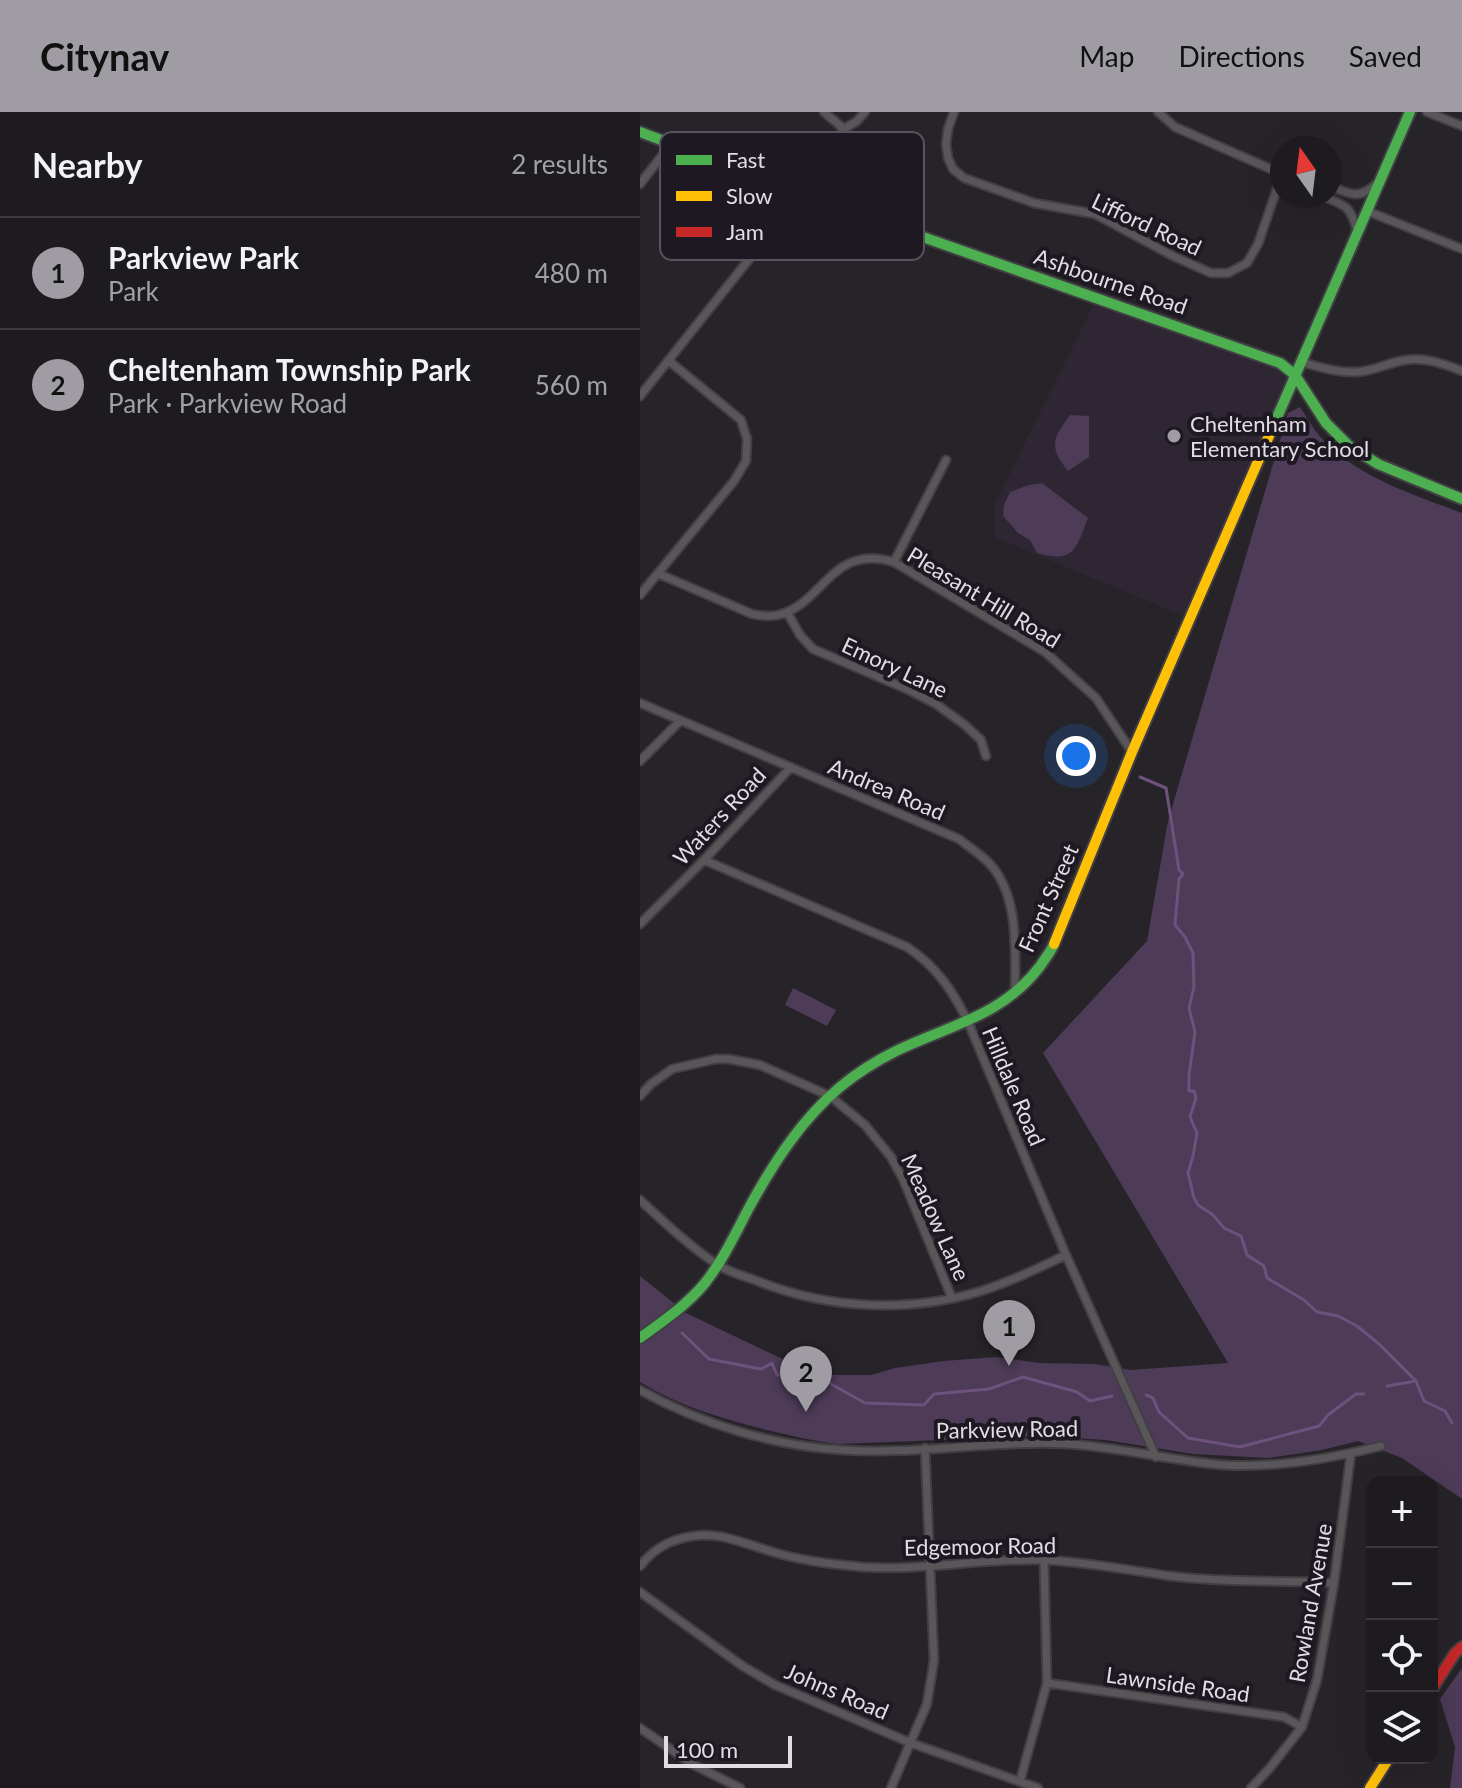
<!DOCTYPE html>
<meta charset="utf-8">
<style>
body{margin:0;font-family:Lato,sans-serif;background:#2a282c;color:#f1f3f6}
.controls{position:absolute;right:24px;bottom:24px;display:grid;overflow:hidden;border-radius:16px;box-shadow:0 8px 32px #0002}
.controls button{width:72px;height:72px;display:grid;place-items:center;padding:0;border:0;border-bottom:2px solid #3b393d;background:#1d1b1f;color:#f1f3f6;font:40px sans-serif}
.compass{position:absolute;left:630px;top:24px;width:72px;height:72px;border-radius:50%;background:#1d1b1f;box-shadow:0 8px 32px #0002;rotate:346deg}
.scale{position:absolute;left:24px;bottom:20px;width:128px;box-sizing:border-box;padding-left:8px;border:4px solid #e1dde4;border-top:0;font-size:22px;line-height:28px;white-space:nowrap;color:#e1dde4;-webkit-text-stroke:6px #1e1822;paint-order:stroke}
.you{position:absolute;left:436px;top:644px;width:28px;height:28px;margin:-20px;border:6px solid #fff;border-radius:50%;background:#1a73e8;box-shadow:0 0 0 12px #1a73e833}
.badge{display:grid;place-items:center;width:52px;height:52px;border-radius:50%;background:#a09ca3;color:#111;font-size:26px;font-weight:700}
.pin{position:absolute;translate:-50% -66px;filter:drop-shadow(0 2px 4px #0008)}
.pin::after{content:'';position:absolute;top:42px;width:28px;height:24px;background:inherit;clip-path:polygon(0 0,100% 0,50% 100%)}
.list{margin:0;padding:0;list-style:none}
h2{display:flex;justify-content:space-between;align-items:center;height:104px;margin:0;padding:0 32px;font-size:34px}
h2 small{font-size:26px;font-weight:400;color:#a0a1a4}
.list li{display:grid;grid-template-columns:52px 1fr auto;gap:24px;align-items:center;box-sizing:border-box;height:112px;padding:0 32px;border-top:2px solid #3b393d}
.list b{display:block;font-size:30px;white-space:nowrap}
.list p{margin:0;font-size:26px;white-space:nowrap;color:#a0a1a4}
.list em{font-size:26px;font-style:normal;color:#a0a1a4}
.icon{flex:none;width:44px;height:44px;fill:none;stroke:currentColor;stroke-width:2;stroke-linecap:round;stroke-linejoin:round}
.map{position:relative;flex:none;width:822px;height:1676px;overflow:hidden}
header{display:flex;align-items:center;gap:48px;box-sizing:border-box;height:112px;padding:0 40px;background:#a09ca3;color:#111}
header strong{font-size:38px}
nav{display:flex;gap:44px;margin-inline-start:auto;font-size:28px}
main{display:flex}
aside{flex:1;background:#1d1b1f}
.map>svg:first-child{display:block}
</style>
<header>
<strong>Citynav</strong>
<nav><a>Map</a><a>Directions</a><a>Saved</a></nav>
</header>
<main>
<aside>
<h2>Nearby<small>2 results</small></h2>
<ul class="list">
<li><span class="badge">1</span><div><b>Parkview Park</b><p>Park</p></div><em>480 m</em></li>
<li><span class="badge">2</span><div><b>Cheltenham Township Park</b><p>Park · Parkview Road</p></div><em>560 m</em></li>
</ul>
</aside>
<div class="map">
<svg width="822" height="1676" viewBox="0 0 822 1676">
<rect width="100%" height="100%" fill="#272429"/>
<!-- built -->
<path fill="#2e2633" d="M 457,186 L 624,244 L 655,263 L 551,507 L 354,425 L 355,391 Z"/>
<!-- green -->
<path fill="#4d3b58" d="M 660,295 C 668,307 675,320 685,330 C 722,367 775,383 822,401 L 822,1387 L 762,1346 L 718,1329 L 682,1338 L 628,1346 L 553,1342 L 466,1328 L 401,1324 L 198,1332 C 172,1329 148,1323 123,1317 C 80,1306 39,1294 0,1270 L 0,1164 L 46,1201 L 138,1245 L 188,1263 L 231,1263 L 255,1256 L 304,1249 L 356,1245 L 399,1251 L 455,1252 L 490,1258 L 588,1251 L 403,941 L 507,829 L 528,709 L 648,301 Z
M 430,303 L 449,304 L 449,345 L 428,359 C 408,334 413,326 430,303 Z
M 402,371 L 448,406 C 436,437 434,452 397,441 L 390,428 L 378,421 L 363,404 L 364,393 L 370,380 L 389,373 Z
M 153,876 L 196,898 L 187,914 L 145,893 Z
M 822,1556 L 822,1676 L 810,1676 L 815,1635 L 800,1587 Z"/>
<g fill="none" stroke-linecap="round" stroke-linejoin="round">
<!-- stream -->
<path stroke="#6c527d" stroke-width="3" d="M 500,665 L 526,676 L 539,758 L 543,762 L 539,767 L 535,813 L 545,825 L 553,841 L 554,875 L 549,896 L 555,920 L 549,963 L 549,979 L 554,979 L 556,986 L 550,1005 L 557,1021 L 553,1044 L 548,1061 L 554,1086 L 558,1093 L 573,1103 L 584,1116 L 601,1124 L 607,1143 L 624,1154 L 627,1166 L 664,1188 L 677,1200 L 698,1204 L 717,1214 L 739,1232 L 776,1269
M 42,1221 L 69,1247 L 121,1257 L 132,1251 L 137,1263 L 153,1257 L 168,1259 L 225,1291 L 284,1293 L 294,1282 L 349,1277 L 383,1265 L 437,1280 L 450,1289 L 472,1284
M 747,1274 L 776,1269 L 784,1289 L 805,1299 L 812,1311
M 506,1283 L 513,1286 L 519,1300 L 548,1326 L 600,1335 L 679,1314 L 688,1303 L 716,1282 L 724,1282"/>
<defs>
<path id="street" d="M 184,0 L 204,17
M 314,0 L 308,17 L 306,32 L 308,46 L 313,57 L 324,66 L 394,91 L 455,102 L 533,144 L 571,161 L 588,161 L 607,151 L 618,132 L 642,62
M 518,0 L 535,15 L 642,62
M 787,0 L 822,14
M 0,72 L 31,32
M 690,74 C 710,82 719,88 736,72
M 682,84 C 705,93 711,94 717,119
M 727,99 L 822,137
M 661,250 C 680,255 698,261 717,260 C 733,259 746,252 760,249 C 782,244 802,251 822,259
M 0,284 L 161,82 L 204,17 L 217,9 L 225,0
M 254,450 L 306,348
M 19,462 L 112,502 C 121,504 129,505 138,503 C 184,492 191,431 254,450 L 405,540 L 456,586 L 492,640
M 0,483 L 94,369 L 106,349 L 107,327 L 101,308 L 29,249
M 147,500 L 160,523 L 173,537 L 269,578 L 296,592 L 325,613 L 341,628 L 346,644
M 0,591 L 319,727 C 329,735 340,742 349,751 C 380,783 375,841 375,882
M 0,649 L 40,609
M 64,748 L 267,835 C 296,854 313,879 328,910 L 426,1143 L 516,1345
M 0,812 L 64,748 L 151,655
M 0,984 L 11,972 L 32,957 L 76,947 L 89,947 L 120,953 L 190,984 L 225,1013 L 251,1045 L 263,1067 L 312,1186
M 0,1088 C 24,1110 48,1133 75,1151 C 87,1160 105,1164 120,1170 C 189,1197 270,1201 341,1179 C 371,1170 398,1156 426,1143
M 0,1278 C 61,1312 133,1334 203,1338 C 277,1343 352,1328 428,1332 C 480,1335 532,1349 584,1353 C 634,1356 693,1346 741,1334
M 0,1454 C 17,1433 35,1425 63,1423 C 87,1423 109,1433 133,1440 C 162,1449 192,1452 222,1455 C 282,1459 344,1446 404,1448 C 447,1450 488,1458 530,1464 C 584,1471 639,1468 694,1471
M 0,1480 L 101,1553 L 135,1573 L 271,1631 L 398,1676
M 407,1571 L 644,1605 L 662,1615
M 0,1616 L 52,1652 L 100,1676
M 380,1669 L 407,1571 L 404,1448
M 251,1676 L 287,1592 L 294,1548 L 285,1336
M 611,1676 L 629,1657 L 662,1615 L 677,1568 L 694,1471 L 711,1341"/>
<path id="fast" d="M 0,20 L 161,82 L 640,251 L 655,263 L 686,311 L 709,334 L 738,352 L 822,387
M 632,317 L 770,0
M 0,1226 C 23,1209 47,1193 65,1171 C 84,1147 97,1118 111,1092 C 135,1049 162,1007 200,975 C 217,961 236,949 256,939 C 310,913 363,904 401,853 C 405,846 411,840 414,832"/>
<path id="slow" d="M 414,832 L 492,640 L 632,317
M 730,1676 L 749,1646"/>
<path id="jam" d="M 792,1577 L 815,1541 L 822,1535"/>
</defs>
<!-- street casing -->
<use href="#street" stroke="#423f44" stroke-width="11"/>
<!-- fast casing -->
<use href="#fast" stroke="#423f44" stroke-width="14"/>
<!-- slow casing -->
<use href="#slow" stroke="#423f44" stroke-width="14"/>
<!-- jam casing -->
<use href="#jam" stroke="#423f44" stroke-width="14"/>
<!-- street -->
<use href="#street" stroke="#585659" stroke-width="7"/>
<!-- fast -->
<use href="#fast" stroke="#4caf50" stroke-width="10"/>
<!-- slow -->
<use href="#slow" stroke="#ffc107" stroke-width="10"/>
<!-- jam -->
<use href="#jam" stroke="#c62828" stroke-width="10"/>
</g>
<!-- markers -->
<circle fill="#a09ca3" stroke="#1e1822" stroke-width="3" cx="534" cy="324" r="8"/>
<g text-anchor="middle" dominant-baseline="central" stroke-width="8" stroke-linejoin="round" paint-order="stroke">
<!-- street labels -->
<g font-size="22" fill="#e1dde4" stroke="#1e1822">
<text transform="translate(507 112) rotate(25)">Lifford Road</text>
<text transform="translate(471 169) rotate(19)">Ashbourne Road</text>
<text transform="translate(344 485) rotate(31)">Pleasant Hill Road</text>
<text transform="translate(255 555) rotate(25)">Emory Lane</text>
<text transform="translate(247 677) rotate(23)">Andrea Road</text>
<text transform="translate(79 704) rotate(-47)">Waters Road</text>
<text transform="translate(408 786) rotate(-66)">Front Street</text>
<text transform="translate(374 974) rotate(67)">Hilldale Road</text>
<text transform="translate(296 1105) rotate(66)">Meadow Lane</text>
<text transform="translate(367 1317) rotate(-1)">Parkview Road</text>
<text transform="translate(340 1434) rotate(-1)">Edgemoor Road</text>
<text transform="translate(670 1491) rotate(-80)">Rowland Avenue</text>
<text transform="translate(538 1572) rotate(8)">Lawnside Road</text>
<text transform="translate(197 1579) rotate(23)">Johns Road</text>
</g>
<!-- poi labels -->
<g font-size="22" fill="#e1dde4" stroke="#1e1822" text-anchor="start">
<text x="550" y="311">Cheltenham<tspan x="550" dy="25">Elementary School</tspan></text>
</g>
</g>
<!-- legend -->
<rect x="20" y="20" width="264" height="128" rx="12" fill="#1e1822" stroke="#58535c" stroke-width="2"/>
<rect x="36" y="43" width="36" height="10" fill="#4caf50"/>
<rect x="36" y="79" width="36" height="10" fill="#ffc107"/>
<rect x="36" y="115" width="36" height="10" fill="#c62828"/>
<g font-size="22" fill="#e1dde4">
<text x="86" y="56">Fast</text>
<text x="86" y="92">Slow</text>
<text x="86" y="128">Jam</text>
</g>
</svg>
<div class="controls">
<button>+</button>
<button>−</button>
<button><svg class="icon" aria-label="locate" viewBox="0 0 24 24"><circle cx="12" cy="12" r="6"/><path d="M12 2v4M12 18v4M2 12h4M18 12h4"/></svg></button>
<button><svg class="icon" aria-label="layers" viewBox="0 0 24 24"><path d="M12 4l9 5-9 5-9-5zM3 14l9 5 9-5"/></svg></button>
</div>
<svg class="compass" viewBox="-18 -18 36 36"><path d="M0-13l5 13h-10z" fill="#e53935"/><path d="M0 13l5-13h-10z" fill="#a0a1a4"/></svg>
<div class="scale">100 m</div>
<div class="you"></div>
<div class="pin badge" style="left:369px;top:1254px">1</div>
<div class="pin badge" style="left:166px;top:1300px">2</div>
</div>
</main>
